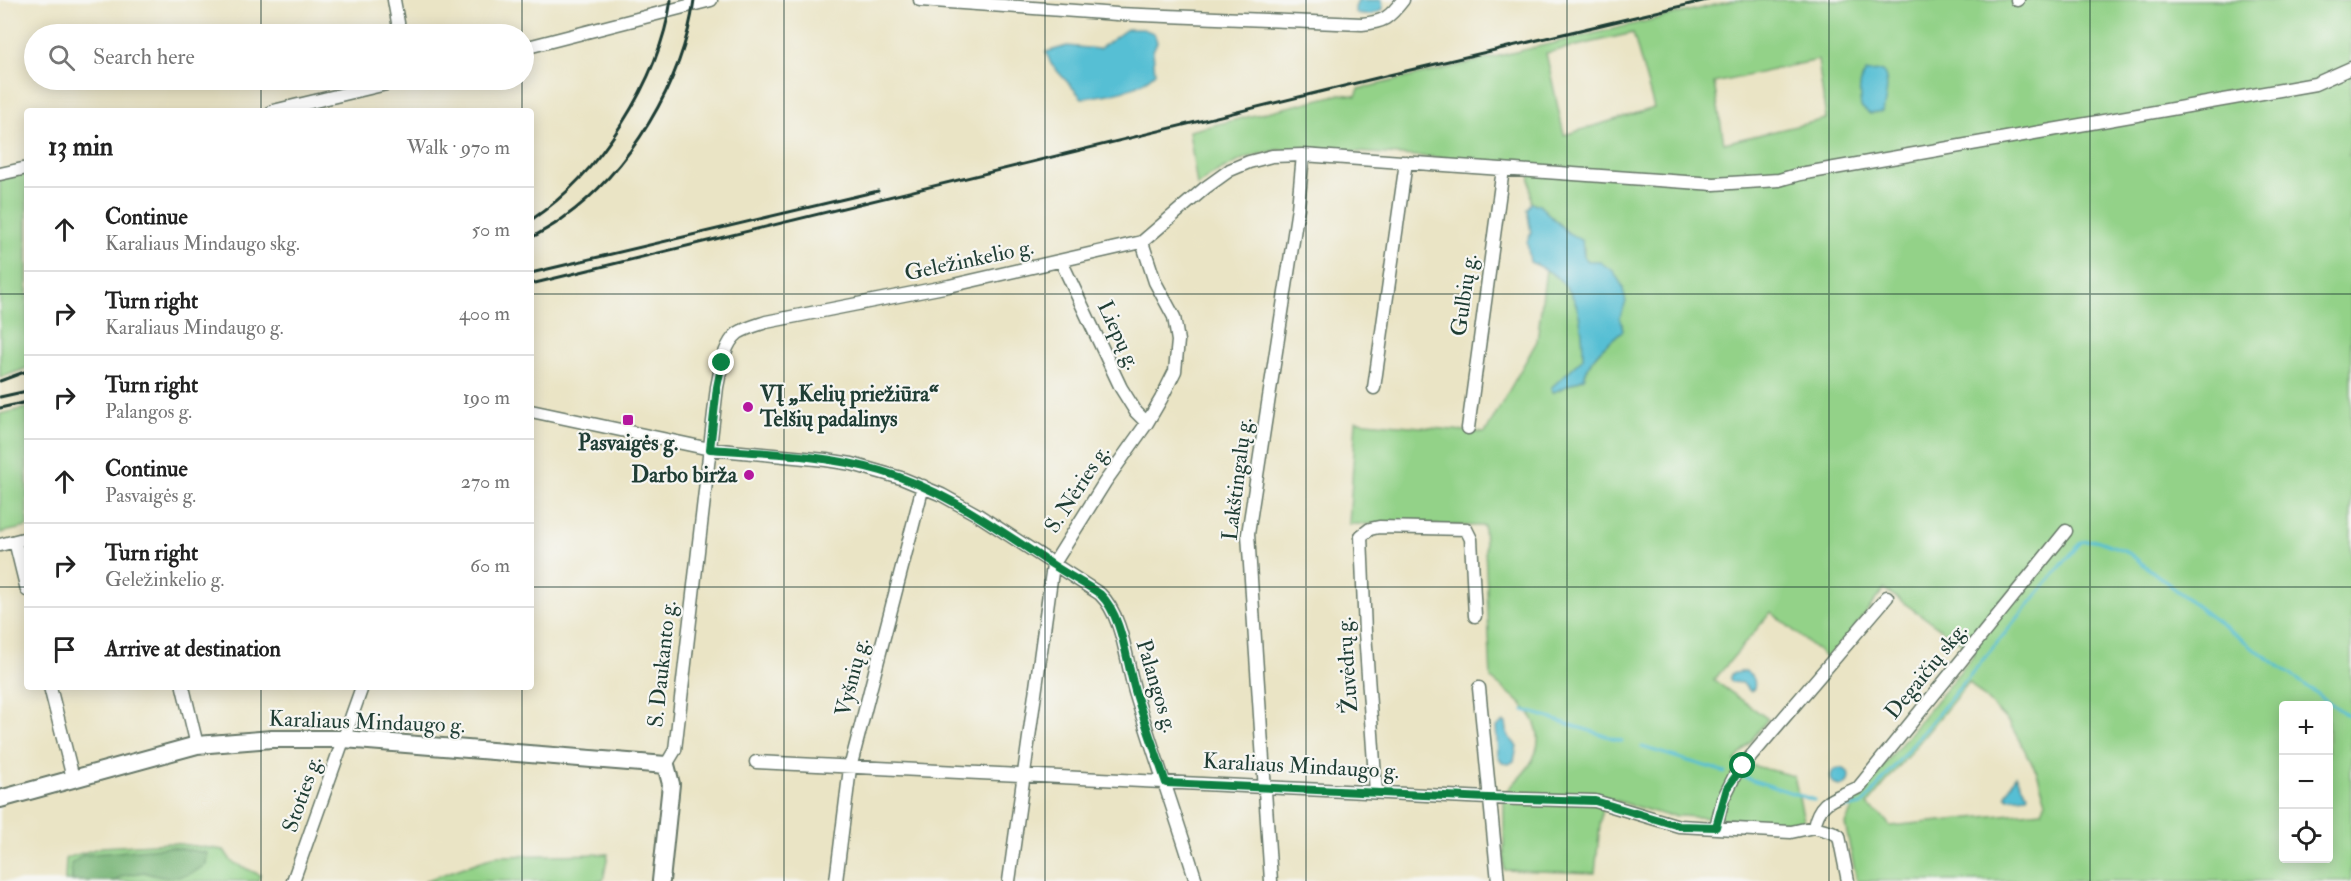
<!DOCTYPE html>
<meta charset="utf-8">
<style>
body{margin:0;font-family:"IM FELL Double Pica",serif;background:#f6f6f6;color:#222}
.controls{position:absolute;right:18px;bottom:18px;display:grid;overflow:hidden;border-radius:6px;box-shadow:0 3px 15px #0003}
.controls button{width:54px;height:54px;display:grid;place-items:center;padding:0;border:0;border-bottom:2px solid #e0e0e0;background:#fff;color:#222;font:30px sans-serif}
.stop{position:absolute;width:18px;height:18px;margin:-14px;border:4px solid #0b8043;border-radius:50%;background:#fff}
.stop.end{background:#0b8043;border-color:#fff;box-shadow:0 2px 6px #0008}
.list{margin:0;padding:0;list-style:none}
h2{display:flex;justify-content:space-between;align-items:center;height:78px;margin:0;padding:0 24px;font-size:26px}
h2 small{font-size:20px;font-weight:400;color:#767676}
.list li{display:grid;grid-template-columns:39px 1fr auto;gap:18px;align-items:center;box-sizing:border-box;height:84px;padding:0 24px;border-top:2px solid #e0e0e0}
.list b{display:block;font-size:22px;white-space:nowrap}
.list p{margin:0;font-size:20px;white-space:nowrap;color:#767676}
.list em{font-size:20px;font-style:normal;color:#767676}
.icon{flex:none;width:33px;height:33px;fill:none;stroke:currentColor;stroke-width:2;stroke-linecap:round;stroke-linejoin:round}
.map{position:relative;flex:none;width:2351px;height:881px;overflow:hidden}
.search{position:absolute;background:#fff;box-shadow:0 3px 15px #0003;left:24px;top:24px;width:510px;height:66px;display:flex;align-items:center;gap:15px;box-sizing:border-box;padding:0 21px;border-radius:33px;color:#767676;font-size:22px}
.panel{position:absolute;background:#fff;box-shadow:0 3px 15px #0003;left:24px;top:108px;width:510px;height:582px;border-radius:6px}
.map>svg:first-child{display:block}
</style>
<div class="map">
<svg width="2351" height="881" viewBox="0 0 2351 881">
<rect width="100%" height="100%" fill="#f6f6f2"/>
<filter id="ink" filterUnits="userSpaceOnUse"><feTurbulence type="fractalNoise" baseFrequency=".0167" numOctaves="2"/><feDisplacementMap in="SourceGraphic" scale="12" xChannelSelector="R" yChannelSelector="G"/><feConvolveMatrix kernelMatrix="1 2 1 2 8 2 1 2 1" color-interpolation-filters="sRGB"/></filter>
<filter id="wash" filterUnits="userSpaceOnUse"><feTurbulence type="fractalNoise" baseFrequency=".008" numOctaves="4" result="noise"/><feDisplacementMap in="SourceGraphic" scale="24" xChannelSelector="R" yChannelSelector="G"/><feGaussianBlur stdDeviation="1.35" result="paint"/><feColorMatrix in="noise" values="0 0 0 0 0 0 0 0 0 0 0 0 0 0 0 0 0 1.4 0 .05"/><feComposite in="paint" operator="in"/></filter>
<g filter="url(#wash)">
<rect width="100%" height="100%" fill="#eae4c5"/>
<!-- green -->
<path fill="#93d288" stroke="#59885e" stroke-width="1.5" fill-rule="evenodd" d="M 1736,0 L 2351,0 L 2351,141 L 2348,155 L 2351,156 L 2351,881 L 1857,881 L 1845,824 L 1857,798 L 1975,653 L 1884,589 L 1829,660 L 1771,612 L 1714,680 L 1768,719 L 1735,761 L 1794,776 L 1805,824 L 1665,815 L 1603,797 L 1595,873 L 1504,870 L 1504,794 C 1512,785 1522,776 1529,766 C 1555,726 1521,702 1491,679 L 1484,526 L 1349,524 L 1356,421 L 1485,433 L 1537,341 L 1546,269 C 1552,273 1560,278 1565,284 C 1583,301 1583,335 1583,358 L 1551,388 L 1552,393 L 1584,378 C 1591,355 1606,345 1623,330 L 1620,317 C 1632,295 1615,261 1588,261 L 1584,257 L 1584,248 L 1538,204 L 1531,203 L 1529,164 L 1314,149 L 1277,150 L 1245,158 L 1210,176 L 1197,186 L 1189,131 L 1341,94 L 1356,96 L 1359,89 ZM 1633,33 L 1654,108 L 1564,135 L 1546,53 ZM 1818,60 L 1826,119 L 1724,143 L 1714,83 ZM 1969,682 L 2010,724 L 2037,772 L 2046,802 L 2042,811 L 1890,826 L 1883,817 L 1867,805 ZM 2284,706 L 2328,706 L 2328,858 L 2284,858 Z
M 27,172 L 27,368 L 0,378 L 0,179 Z
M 27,408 L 27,527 L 0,533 L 0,414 Z
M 172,843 L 224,850 L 232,862 L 260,875 L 258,881 L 65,881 L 66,858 L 102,847 Z
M 608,854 L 603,881 L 424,881 L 496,856 Z"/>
<!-- forest -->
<path fill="#76b474" stroke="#4a7854" stroke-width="1.5" d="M 171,847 L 207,853 L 206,864 C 187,880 166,881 144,872 L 122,876 L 115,881 L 73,881 L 72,879 L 71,864 L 83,855 Z"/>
<!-- water -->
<path fill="#57bfd4" stroke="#3b7e84" stroke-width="1.5" d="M 1358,0 L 1382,0 L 1383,9 C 1375,15 1365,17 1356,13 L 1355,8 Z
M 1127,29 L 1143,29 L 1154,33 L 1157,42 L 1153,51 L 1155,73 C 1137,91 1107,95 1082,98 L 1051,64 L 1046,52 L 1067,46 L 1099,49 Z
M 1882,71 C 1891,82 1885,99 1883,112 L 1870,114 L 1861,107 C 1859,95 1858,83 1866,72 Z
M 1531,203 L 1538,204 L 1567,232 L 1582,241 L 1584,257 L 1588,261 L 1598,261 L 1613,271 L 1622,285 L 1626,302 L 1620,317 L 1623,330 C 1606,345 1590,355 1584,378 L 1552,393 L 1551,388 L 1583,358 C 1583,313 1577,280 1530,262 L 1527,242 L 1531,233 L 1527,209 Z
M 1745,671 C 1753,675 1756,680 1754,689 L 1750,691 L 1742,683 L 1732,682 L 1730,679 L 1731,674 Z
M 1503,722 L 1506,723 L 1508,736 L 1517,746 L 1514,761 L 1509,764 L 1502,763 L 1498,755 L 1496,727 Z
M1831 777a9 9 0 1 1 18 0a9 9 0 1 1-18 0Z
M 2016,775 L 2028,794 L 2027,796 L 2008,798 L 2006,795 Z"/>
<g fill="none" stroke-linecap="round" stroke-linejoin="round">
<!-- stream -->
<path stroke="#57bfd4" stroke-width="3" d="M 1524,710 L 1622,741
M 1642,747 L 1725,772
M 1743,777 L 1814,800
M 1836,805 L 1846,808 L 1862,805 L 2081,542 L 2096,540 L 2126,551 L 2211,617 L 2351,718"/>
</g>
</g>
<g filter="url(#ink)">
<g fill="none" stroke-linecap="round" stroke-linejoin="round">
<defs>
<path id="minor" d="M 394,0 L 400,34
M 920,0 L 1117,14 L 1362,24 C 1384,22 1389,18 1403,0
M 2017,0 L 2018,0
M 524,48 L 711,0
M 273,111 L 403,80
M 0,174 L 27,168
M 1061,261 L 1121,388 L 1136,412 L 1147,423
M 1374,388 L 1406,162
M 531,411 L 710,449 L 826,460 L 852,464 L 901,478 L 942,495 L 978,515 L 1100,594 C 1123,616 1126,661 1135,692 C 1154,755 1177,818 1196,881
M 1468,428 L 1503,169
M 15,541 L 27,590
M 0,545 L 27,538
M 50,687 L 73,778
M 183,687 L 197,745
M 1479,688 L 1498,881
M 756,762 L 1488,798 L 1595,801 L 1679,826 L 1791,832 L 1814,827 L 1832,832 L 1839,836 L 1848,881
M 666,765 L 675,750 L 717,387 C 721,369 723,345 738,333 C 746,328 757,325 766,322 L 949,286 L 1142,242 L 1205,188 L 1230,170 L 1249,162 L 1272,156 L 1303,155 L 1714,184 L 1779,180 L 1800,174 L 2315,84 L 2351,68
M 1376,792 L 1365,632 L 1361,536 L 1370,529 L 1379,527 L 1466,529 L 1471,539 L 1475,616
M 1716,827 L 1723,799 L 1735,775 L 1887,597
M 1814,827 C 1820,797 1837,799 1859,787 L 2066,531
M 293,881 L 362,687
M 836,881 L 850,768 L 923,486
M 1009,881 L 1053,565 L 1105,482 L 1147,423 L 1161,399 L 1175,371 L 1178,341 L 1174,317 L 1155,282 L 1142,242
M 1271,881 L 1248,534 L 1298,208 L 1303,155"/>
<path id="major" d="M 0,799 L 197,745 L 272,739 L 344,739 L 666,765 L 671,784 L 661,881"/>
</defs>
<!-- minor casing -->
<use href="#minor" stroke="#667767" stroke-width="15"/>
<!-- major casing -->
<use href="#major" stroke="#667767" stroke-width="20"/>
<!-- minor -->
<use href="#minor" stroke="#fff" stroke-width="12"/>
<!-- major -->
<use href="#major" stroke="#fff" stroke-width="16"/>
<!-- rail -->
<path stroke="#1f3d34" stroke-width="3" d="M 531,220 C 599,175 659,81 671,0
M 531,238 C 541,232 553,226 562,219 C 630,171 683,82 694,0
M 531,273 L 878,191
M 531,284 L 1385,76 L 1707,0
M 0,381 L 27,371
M 0,397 L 27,391
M 0,408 L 27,402"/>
</g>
</g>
<g fill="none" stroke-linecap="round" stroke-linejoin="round" filter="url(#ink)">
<!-- route -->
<path stroke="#0b8043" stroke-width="8" d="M 722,363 L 717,387 L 710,449 C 767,453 826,455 881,471 C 946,490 997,529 1053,565 C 1068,575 1084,583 1100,594 C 1123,616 1126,662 1136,694 C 1145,723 1156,753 1166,783 L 1488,798 L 1595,801 L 1679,826 L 1716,827 L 1727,788 L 1743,766"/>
</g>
<!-- grid -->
<path fill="none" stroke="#1f3d34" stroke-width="1.5" stroke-opacity="0.55" d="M 261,0 L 261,34M 522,0 L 522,34M 784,0 L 784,881M 1045,0 L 1045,881M 1306,0 L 1306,881M 1567,0 L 1567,881M 1829,0 L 1829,881M 2090,0 L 2090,881M 261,80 L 261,111M 522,80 L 522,111M 0,294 L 27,294M 531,294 L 2351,294M 0,587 L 27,587M 531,587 L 2351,587M 261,687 L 261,881M 522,687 L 522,881"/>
<!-- markers -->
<g fill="#b5179e" stroke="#f6f6f2" stroke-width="2">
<circle cx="748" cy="407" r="6"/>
<rect x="622" y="414" width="12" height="12" rx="3"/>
<circle cx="749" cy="475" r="6"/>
</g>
<g text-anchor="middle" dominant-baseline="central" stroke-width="4.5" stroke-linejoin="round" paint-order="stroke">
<!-- street labels -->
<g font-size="22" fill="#1f3d34" stroke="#f6f6f2">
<text transform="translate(969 260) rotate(-12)">Geležinkelio g.</text>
<text transform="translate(1464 295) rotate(-82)">Gulbių g.</text>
<text transform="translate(1119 335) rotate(65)">Liepų g.</text>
<text transform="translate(1237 479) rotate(-83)">Lakštingalų g.</text>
<text transform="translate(1077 489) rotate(-57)">S. Nėries g.</text>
<text transform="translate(662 664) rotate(-84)">S. Daukanto g.</text>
<text transform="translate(1347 665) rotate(-94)">Žuvėdrų g.</text>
<text transform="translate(1926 671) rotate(-51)">Degaičių skg.</text>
<text transform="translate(852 677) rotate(-76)">Vyšnių g.</text>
<text transform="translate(1157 686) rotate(73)">Palangos g.</text>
<text transform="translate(367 722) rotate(2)">Karaliaus Mindaugo g.</text>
<text transform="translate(1301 766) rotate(3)">Karaliaus Mindaugo g.</text>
<text transform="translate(302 794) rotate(-71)">Stoties g.</text>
</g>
<!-- poi labels -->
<g font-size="22" font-weight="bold" fill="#1f3d34" stroke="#f6f6f2" text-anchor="start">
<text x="760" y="394">VĮ „Kelių priežiūra“<tspan x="760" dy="25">Telšių padalinys</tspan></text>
<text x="628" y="443" text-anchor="middle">Pasvaigės g.</text>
<text x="737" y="475" text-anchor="end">Darbo birža</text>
</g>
</g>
</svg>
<div class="controls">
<button>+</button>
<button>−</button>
<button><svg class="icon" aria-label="locate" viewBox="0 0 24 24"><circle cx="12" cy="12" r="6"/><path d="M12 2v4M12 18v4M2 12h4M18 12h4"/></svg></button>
</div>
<div class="stop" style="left:1743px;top:766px"></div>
<div class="stop end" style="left:722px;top:363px"></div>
<div class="search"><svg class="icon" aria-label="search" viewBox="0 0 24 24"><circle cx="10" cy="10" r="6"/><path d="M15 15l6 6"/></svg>Search here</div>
<section class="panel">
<h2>13 min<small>Walk · 970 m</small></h2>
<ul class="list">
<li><svg class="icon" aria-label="ahead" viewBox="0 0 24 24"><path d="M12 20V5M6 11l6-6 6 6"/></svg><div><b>Continue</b><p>Karaliaus Mindaugo skg.</p></div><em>50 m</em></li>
<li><svg class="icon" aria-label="right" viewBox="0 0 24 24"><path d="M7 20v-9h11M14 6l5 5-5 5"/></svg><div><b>Turn right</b><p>Karaliaus Mindaugo g.</p></div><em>400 m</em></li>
<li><svg class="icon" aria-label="right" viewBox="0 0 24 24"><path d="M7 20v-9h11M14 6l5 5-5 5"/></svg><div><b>Turn right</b><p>Palangos g.</p></div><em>190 m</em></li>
<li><svg class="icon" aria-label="ahead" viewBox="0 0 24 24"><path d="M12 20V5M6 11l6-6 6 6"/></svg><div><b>Continue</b><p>Pasvaigės g.</p></div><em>270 m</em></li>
<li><svg class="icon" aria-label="right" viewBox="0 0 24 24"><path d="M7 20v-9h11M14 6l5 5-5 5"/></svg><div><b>Turn right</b><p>Geležinkelio g.</p></div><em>60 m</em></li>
<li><svg class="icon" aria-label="arrive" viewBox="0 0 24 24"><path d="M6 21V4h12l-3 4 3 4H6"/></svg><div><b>Arrive at destination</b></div></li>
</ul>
</section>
</div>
